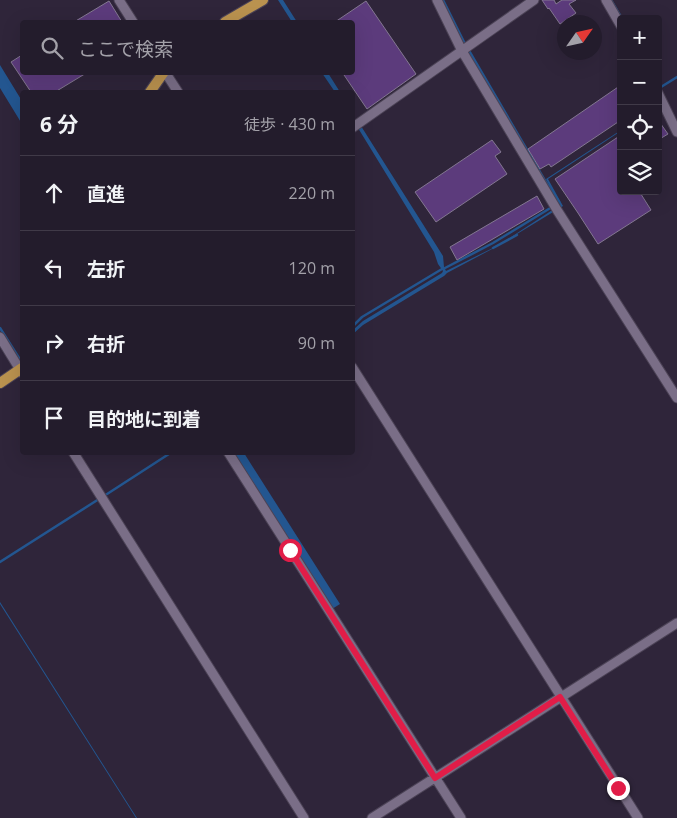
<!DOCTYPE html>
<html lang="ja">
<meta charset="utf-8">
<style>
body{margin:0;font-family:"Open Sans","Noto Sans JP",sans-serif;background:#2f2938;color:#f1f3f6}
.controls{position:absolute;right:15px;top:15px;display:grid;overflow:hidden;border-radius:5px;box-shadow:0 5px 20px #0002}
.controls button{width:45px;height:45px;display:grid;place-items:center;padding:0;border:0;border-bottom:1px solid #403a48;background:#231c2c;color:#f1f3f6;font:25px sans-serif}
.compass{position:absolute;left:557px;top:15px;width:45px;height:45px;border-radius:50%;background:#231c2c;box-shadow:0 5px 20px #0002;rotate:56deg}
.stop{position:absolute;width:15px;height:15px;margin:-11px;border:4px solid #e11d48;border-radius:50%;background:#fff}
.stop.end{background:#e11d48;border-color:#fff;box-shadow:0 1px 5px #0008}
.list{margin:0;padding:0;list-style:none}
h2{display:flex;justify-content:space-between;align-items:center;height:65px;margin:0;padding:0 20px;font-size:21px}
h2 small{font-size:16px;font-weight:400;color:#a3a1a9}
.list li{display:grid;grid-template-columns:32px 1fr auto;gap:15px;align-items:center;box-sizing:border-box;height:75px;padding:0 20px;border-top:1px solid #403a48}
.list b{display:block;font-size:19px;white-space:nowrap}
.list em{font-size:16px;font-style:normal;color:#a3a1a9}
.icon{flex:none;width:28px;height:28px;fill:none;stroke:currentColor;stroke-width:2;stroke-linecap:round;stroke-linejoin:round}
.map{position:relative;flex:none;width:677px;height:818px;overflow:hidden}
.search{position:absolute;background:#231c2c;box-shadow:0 5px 20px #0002;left:20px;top:20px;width:335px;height:55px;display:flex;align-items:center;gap:12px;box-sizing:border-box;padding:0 18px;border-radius:5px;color:#a3a1a9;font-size:19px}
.panel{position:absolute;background:#231c2c;box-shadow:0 5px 20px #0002;left:20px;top:90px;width:335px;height:365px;border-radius:5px}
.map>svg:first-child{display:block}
</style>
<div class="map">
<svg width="677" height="818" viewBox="0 0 677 818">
<rect width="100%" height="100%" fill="#2f253a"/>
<!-- water -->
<path fill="#235690" d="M 278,0 L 283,0 L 297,22 L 292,22 Z
M 0,65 L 22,101 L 22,124 L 0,88 Z
M 322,73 L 328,73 L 340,92 L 335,92 Z
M 361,126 L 443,256 L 444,267 L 446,271 L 499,245 L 560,205 L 546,179 L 621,130 L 621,131 L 548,179 L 563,206 L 494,248 L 447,273 L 444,276 L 363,325 L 353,334 L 353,330 L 363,321 L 442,273 L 443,271 L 438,264 L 434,252 L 358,128 Z
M 232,453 L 244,453 L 340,604 L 332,609 Z
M 0,602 L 137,818 L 136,818 L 0,604 Z"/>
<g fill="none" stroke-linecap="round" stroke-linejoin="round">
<!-- stream -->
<path stroke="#235690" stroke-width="2.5" d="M 443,0 L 465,44
M 611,0 L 621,17
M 468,49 L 544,179 L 559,202 L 556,204
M 658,85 L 661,87 L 677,77
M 493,248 L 517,235
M 445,268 L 493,243 L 552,207
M 352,327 L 362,317 L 442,269
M 0,328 L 19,358
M 104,496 L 172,452
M 0,562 L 99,499"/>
</g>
<!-- building -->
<path fill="#5c3b7c" stroke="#837791" d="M 542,0 L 554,0 L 556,4 L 562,0 L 576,0 L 569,4 L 576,13 L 560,24 L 549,8 L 548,9 Z
M 109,1 L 122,22 L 74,22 Z
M 366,1 L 416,74 L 367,109 L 342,72 L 352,72 L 352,22 L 335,22 Z
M 22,55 L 22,72 L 88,72 L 55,92 L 31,92 L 11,62 Z
M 621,85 L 621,120 L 551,167 L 549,164 L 540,169 L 528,149 Z
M 658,120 L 668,134 L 658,140 Z
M 621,135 L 621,191 L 639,191 L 651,210 L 598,244 L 578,213 L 555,179 Z
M 492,140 L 501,152 L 495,156 L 507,174 L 436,222 L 415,192 Z
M 537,196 L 544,209 L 457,260 L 450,247 Z"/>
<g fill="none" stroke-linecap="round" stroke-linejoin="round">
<defs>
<path id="minor" d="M 119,0 L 133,22
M 437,0 L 462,51 L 557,210 L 677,398
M 606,0 L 621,26
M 165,72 L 178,92
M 658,93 L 677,132
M 352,128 L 534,0
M 0,337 L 22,373
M 352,367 L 638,818
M 73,452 L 304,818
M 228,452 L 461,818
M 372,818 L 677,623"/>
<path id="major" d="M 225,22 L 263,0
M 150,92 L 164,72
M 0,383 L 22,368"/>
</defs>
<!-- minor casing -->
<use href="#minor" stroke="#4c4356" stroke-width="11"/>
<!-- major casing -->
<use href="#major" stroke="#4c4356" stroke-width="12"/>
<!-- minor -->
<use href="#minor" stroke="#7a6e87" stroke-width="9"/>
<!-- major -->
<use href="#major" stroke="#ba924f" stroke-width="10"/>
</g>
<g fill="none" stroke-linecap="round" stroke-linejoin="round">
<!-- route -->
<path stroke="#e11d48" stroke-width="6" d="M 290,550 L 435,778 L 560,697 L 618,788"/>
</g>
</svg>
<div class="controls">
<button>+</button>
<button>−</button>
<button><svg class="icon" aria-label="locate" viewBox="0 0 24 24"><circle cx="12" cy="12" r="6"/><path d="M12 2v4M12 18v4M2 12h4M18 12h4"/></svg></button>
<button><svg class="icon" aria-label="layers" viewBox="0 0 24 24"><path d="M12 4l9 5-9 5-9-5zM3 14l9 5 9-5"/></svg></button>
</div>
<svg class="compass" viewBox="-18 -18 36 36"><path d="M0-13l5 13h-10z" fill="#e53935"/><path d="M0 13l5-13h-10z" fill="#a3a1a9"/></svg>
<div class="stop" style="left:290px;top:550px"></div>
<div class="stop end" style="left:618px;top:788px"></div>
<div class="search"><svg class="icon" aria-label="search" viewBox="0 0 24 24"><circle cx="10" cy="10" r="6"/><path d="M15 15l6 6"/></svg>ここで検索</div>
<section class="panel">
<h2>6 分<small>徒歩 · 430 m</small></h2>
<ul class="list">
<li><svg class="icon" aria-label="ahead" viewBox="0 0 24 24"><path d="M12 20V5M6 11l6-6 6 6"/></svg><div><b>直進</b></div><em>220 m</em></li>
<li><svg class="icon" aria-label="left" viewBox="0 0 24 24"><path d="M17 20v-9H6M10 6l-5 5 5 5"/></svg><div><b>左折</b></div><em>120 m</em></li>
<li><svg class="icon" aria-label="right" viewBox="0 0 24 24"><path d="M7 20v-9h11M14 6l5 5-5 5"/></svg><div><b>右折</b></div><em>90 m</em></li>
<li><svg class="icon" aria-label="arrive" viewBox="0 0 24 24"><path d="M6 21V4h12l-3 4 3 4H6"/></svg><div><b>目的地に到着</b></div></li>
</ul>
</section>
</div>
